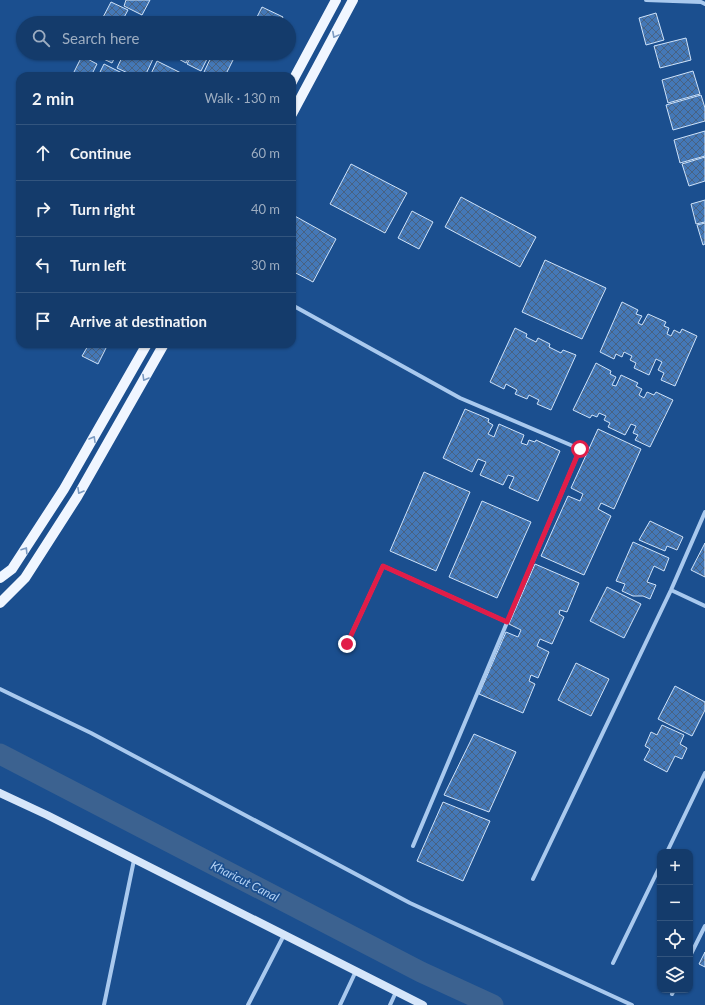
<!DOCTYPE html>
<meta charset="utf-8">
<style>
body{margin:0;font-family:Lato,sans-serif;background:#214673;color:#f1f3f6}
.controls{position:absolute;right:12px;bottom:12px;display:grid;overflow:hidden;border-radius:8px;box-shadow:0 1px 3px #0004}
.controls button{width:36px;height:36px;display:grid;place-items:center;padding:0;border:0;border-bottom:1px solid #33557e;background:#143b6b;color:#f1f3f6;font:20px sans-serif}
.stop{position:absolute;width:12px;height:12px;margin:-9px;border:3px solid #e11d48;border-radius:50%;background:#fff}
.stop.end{background:#e11d48;border-color:#fff;box-shadow:0 1px 4px #0008}
.list{margin:0;padding:0;list-style:none}
h2{display:flex;justify-content:space-between;align-items:center;height:52px;margin:0;padding:0 16px;font-size:17px}
h2 small{font-size:13px;font-weight:400;color:#9dadc1}
.list li{display:grid;grid-template-columns:26px 1fr auto;gap:12px;align-items:center;box-sizing:border-box;height:56px;padding:0 16px;border-top:1px solid #33557e}
.list b{display:block;font-size:15px;white-space:nowrap}
.list em{font-size:13px;font-style:normal;color:#9dadc1}
.icon{flex:none;width:22px;height:22px;fill:none;stroke:currentColor;stroke-width:2;stroke-linecap:round;stroke-linejoin:round}
.map{position:relative;flex:none;width:705px;height:1005px;overflow:hidden}
.search{position:absolute;background:#143b6b;box-shadow:0 1px 3px #0004;left:16px;top:16px;width:280px;height:44px;display:flex;align-items:center;gap:10px;box-sizing:border-box;padding:0 14px;border-radius:22px;color:#9dadc1;font-size:15px}
.panel{position:absolute;background:#143b6b;box-shadow:0 1px 3px #0004;left:16px;top:72px;width:280px;height:276px;border-radius:12px}
.map>svg:first-child{display:block}
</style>
<div class="map">
<svg width="705" height="1005" viewBox="0 0 705 1005">
<defs>
<pattern id="building-cross-hatch" width="8" height="8" patternUnits="userSpaceOnUse"><rect width="8" height="8" fill="#4478b7"/><path d="M0 0l8 8M0 8l8-8" fill="none" stroke="#486282"/></pattern>
</defs>
<rect width="100%" height="100%" fill="#1b4f8f"/>
<g fill="none" stroke-linecap="round" stroke-linejoin="round">
<!-- canal -->
<path stroke="#3c6290" stroke-width="21" d="M 0,754 L 421,972 L 493,1005"/>
</g>
<!-- building -->
<path fill="url(#building-cross-hatch)" stroke="#cfe3fa" d="M 126,0 L 150,0 L 142,15 L 124,6 Z
M 111,2 L 128,10 L 121,23 L 100,23 Z
M 262,7 L 283,17 L 280,23 L 254,23 Z
M 656,13 L 664,40 L 646,45 L 639,18 Z
M 686,38 L 691,60 L 660,68 L 654,46 Z
M 91,53 L 117,53 L 112,63 Z
M 124,53 L 140,53 L 153,59 L 145,76 L 134,76 L 117,68 Z
M 175,53 L 191,53 L 186,63 L 173,56 Z
M 193,53 L 210,53 L 201,71 L 187,64 Z
M 213,53 L 224,53 L 234,58 L 225,76 L 212,76 L 204,72 Z
M 82,56 L 97,64 L 91,76 L 72,76 Z
M 157,61 L 187,76 L 150,76 Z
M 104,64 L 122,73 L 121,76 L 98,76 Z
M 693,71 L 700,94 L 668,103 L 662,80 Z
M 701,95 L 705,108 L 705,121 L 673,130 L 666,105 Z
M 705,131 L 705,156 L 680,163 L 674,140 Z
M 705,157 L 705,181 L 689,186 L 682,164 Z
M 351,164 L 407,193 L 385,233 L 330,204 Z
M 461,197 L 536,237 L 520,267 L 445,227 Z
M 705,200 L 705,222 L 696,224 L 691,204 Z
M 412,211 L 433,222 L 419,249 L 398,238 Z
M 293,215 L 336,239 L 313,282 L 292,271 L 292,217 Z
M 705,223 L 705,244 L 703,245 L 697,225 Z
M 545,260 L 606,288 L 582,339 L 522,312 Z
M 622,302 L 638,310 L 636,314 L 642,316 L 638,323 L 642,325 L 648,314 L 666,322 L 664,326 L 669,328 L 667,334 L 671,336 L 674,330 L 680,333 L 682,329 L 697,336 L 675,386 L 661,380 L 664,373 L 658,370 L 662,362 L 656,359 L 649,375 L 634,368 L 636,363 L 630,360 L 632,356 L 624,352 L 622,357 L 616,354 L 614,359 L 600,352 Z
M 515,328 L 527,334 L 526,337 L 536,342 L 538,338 L 550,344 L 549,347 L 561,353 L 563,350 L 576,355 L 551,410 L 537,404 L 539,400 L 529,395 L 527,399 L 515,394 L 517,390 L 506,384 L 504,389 L 490,382 Z
M 89,344 L 108,344 L 98,364 L 82,356 Z
M 596,363 L 611,371 L 610,374 L 616,377 L 612,385 L 616,386 L 621,375 L 638,383 L 636,386 L 642,389 L 639,395 L 644,398 L 647,392 L 654,395 L 656,392 L 673,400 L 650,447 L 635,440 L 638,435 L 633,433 L 636,426 L 631,424 L 625,435 L 608,427 L 610,423 L 604,420 L 606,416 L 599,413 L 597,417 L 592,415 L 590,418 L 573,410 Z
M 465,409 L 489,419 L 488,422 L 493,425 L 488,434 L 494,437 L 499,424 L 524,435 L 521,443 L 527,445 L 529,440 L 535,442 L 536,440 L 560,451 L 538,501 L 509,488 L 514,477 L 508,475 L 503,485 L 480,475 L 486,462 L 478,459 L 472,472 L 443,458 Z
M 598,429 L 641,449 L 614,509 L 601,503 L 598,509 L 611,516 L 584,575 L 541,556 L 568,496 L 580,501 L 583,494 L 571,488 Z
M 424,472 L 470,492 L 436,571 L 390,551 Z
M 482,501 L 531,522 L 497,598 L 449,577 Z
M 650,521 L 683,537 L 677,550 L 667,546 L 665,551 L 639,540 Z
M 633,542 L 669,558 L 664,571 L 654,566 L 647,582 L 656,585 L 650,599 L 643,596 L 633,596 L 622,591 L 625,584 L 616,581 Z
M 705,543 L 705,577 L 691,570 Z
M 535,564 L 579,583 L 567,612 L 560,610 L 559,614 L 564,617 L 552,644 L 540,639 L 537,646 L 549,652 L 538,678 L 531,675 L 529,681 L 535,684 L 523,713 L 479,694 L 506,632 L 518,637 L 521,630 L 509,624 Z
M 607,587 L 641,604 L 624,638 L 590,621 Z
M 576,663 L 609,679 L 591,716 L 558,700 Z
M 675,686 L 705,702 L 705,710 L 692,736 L 658,719 Z
M 662,725 L 684,735 L 680,744 L 687,748 L 682,759 L 675,756 L 667,772 L 644,760 L 650,749 L 645,746 L 651,732 L 657,735 Z
M 474,734 L 516,752 L 489,812 L 444,795 Z
M 443,802 L 490,821 L 463,881 L 417,861 Z
M 705,952 L 705,967 L 699,964 Z"/>
<g fill="none" stroke-linecap="round" stroke-linejoin="round">
<!-- street -->
<path stroke="#a9c9ee" stroke-width="4" d="M 646,0 L 701,2 L 705,4
M 292,305 L 460,398 L 580,449 L 413,846
M 671,590 L 705,606
M 347,644 L 383,566 L 507,622
M 0,689 L 91,733 L 410,903 L 632,1005
M 667,852 L 705,773
M 533,879 L 671,590 L 705,512
M 690,956 L 705,926
M 613,963 L 660,866
M 672,994 L 674,990
M 104,1005 L 134,860
M 248,1005 L 284,935
M 340,1005 L 356,971
M 390,1005 L 396,992"/>
<!-- secondary -->
<path stroke="#d6e6fa" stroke-width="8" d="M 0,793 L 47,815 L 423,1005"/>
<!-- primary -->
<path stroke="#f0f6ff" stroke-width="10" d="M 292,82 L 336,0
M 292,114 L 353,0
M 0,578 L 12,569 L 64,489 L 147,344
M 0,603 L 25,578 L 77,497 L 164,344"/>
</g>
<!-- one-way arrows -->
<defs><path id="oneway-chevron" d="M-2-3.5L2.5 0L-2 3.5" fill="none" stroke-width="1.6" stroke-linecap="round" stroke-linejoin="round"/></defs>
<g stroke="#7b9ac1">
<use href="#oneway-chevron" transform="translate(335 35) rotate(118)"/>
<use href="#oneway-chevron" transform="translate(145 378) rotate(120)"/>
<use href="#oneway-chevron" transform="translate(93 439) rotate(-60)"/>
<use href="#oneway-chevron" transform="translate(80 491) rotate(120)"/>
<use href="#oneway-chevron" transform="translate(25 550) rotate(-57)"/>
</g>
<g fill="none" stroke-linecap="round" stroke-linejoin="round">
<!-- route -->
<path stroke="#e11d48" stroke-width="5" d="M 347,644 L 383,566 L 507,622 L 580,449"/>
</g>
<g text-anchor="middle" dominant-baseline="central" stroke-width="3.5" stroke-linejoin="round" paint-order="stroke">
<!-- water labels -->
<g font-size="12" font-style="italic" fill="#b5d3f5" stroke="#1b4f8f">
<text transform="translate(245 881) rotate(27)">Kharicut Canal</text>
</g>
</g>
</svg>
<div class="controls">
<button>+</button>
<button>−</button>
<button><svg class="icon" aria-label="locate" viewBox="0 0 24 24"><circle cx="12" cy="12" r="6"/><path d="M12 2v4M12 18v4M2 12h4M18 12h4"/></svg></button>
<button><svg class="icon" aria-label="layers" viewBox="0 0 24 24"><path d="M12 4l9 5-9 5-9-5zM3 14l9 5 9-5"/></svg></button>
</div>
<div class="stop" style="left:580px;top:449px"></div>
<div class="stop end" style="left:347px;top:644px"></div>
<div class="search"><svg class="icon" aria-label="search" viewBox="0 0 24 24"><circle cx="10" cy="10" r="6"/><path d="M15 15l6 6"/></svg>Search here</div>
<section class="panel">
<h2>2 min<small>Walk · 130 m</small></h2>
<ul class="list">
<li><svg class="icon" aria-label="ahead" viewBox="0 0 24 24"><path d="M12 20V5M6 11l6-6 6 6"/></svg><div><b>Continue</b></div><em>60 m</em></li>
<li><svg class="icon" aria-label="right" viewBox="0 0 24 24"><path d="M7 20v-9h11M14 6l5 5-5 5"/></svg><div><b>Turn right</b></div><em>40 m</em></li>
<li><svg class="icon" aria-label="left" viewBox="0 0 24 24"><path d="M17 20v-9H6M10 6l-5 5 5 5"/></svg><div><b>Turn left</b></div><em>30 m</em></li>
<li><svg class="icon" aria-label="arrive" viewBox="0 0 24 24"><path d="M6 21V4h12l-3 4 3 4H6"/></svg><div><b>Arrive at destination</b></div></li>
</ul>
</section>
</div>
